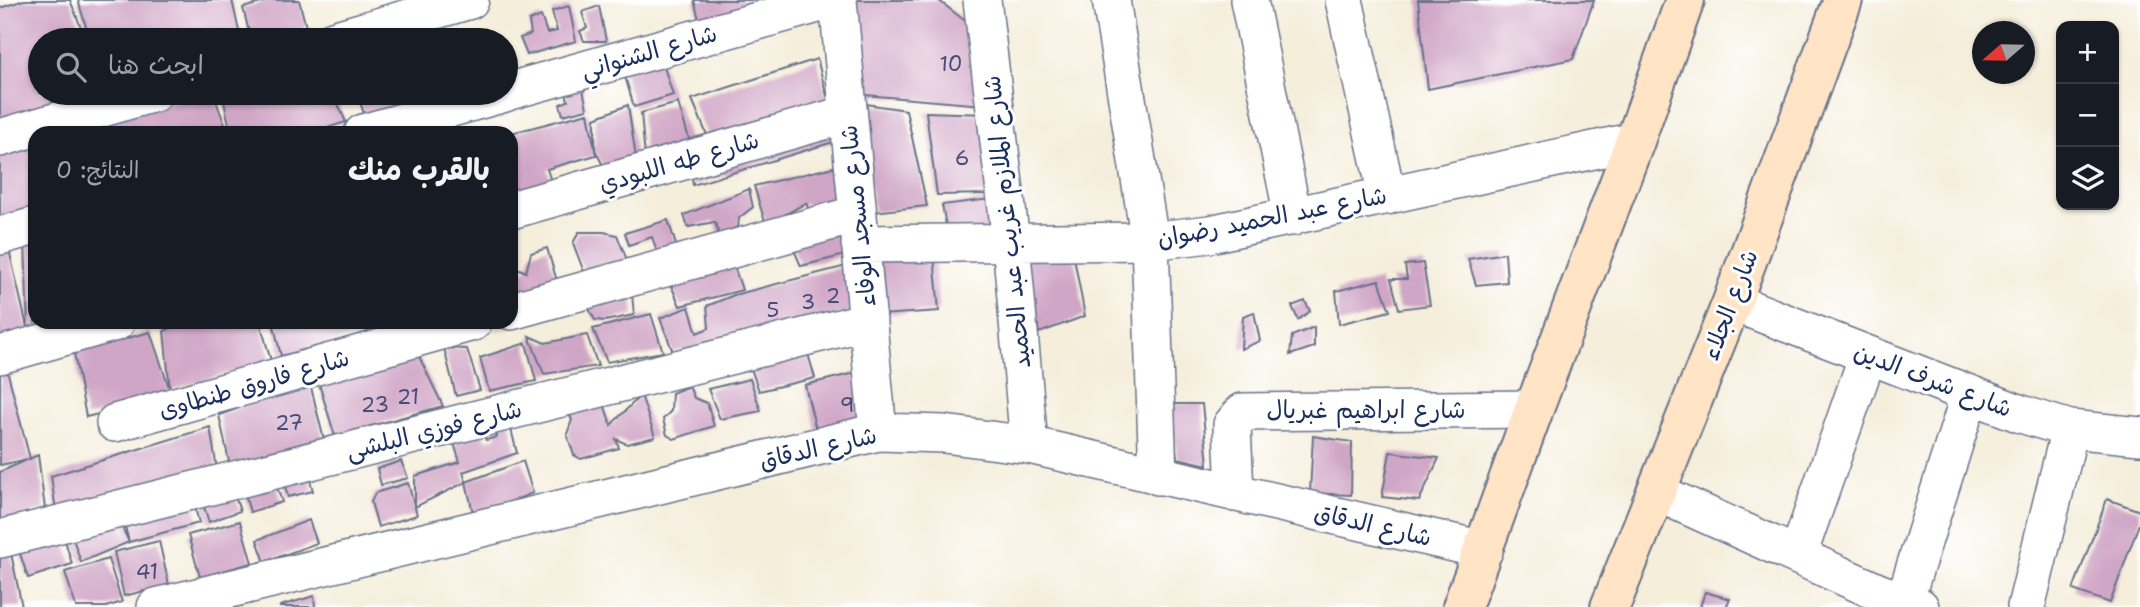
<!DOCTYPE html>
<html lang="ar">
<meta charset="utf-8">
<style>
body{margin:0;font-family:"Shantell Sans","Playpen Sans Arabic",sans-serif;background:#242831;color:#f1f3f6;direction:rtl}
.controls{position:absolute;right:21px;top:21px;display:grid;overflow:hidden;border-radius:14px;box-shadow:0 2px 5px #0004}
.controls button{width:63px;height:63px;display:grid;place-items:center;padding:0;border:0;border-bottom:2px solid #363941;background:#171b24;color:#f1f3f6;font:35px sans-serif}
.compass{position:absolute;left:1972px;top:21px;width:63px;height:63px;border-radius:50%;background:#171b24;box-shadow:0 2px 5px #0004;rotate:250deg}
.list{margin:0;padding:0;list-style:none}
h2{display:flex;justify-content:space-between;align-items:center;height:91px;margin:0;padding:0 28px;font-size:30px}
h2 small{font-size:23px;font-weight:400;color:#9ea1a6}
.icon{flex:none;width:38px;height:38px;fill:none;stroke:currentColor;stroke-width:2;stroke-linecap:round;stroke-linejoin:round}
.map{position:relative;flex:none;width:2140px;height:607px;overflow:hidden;direction:ltr}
.search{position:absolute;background:#171b24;box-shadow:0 2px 5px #0004;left:28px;top:28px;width:490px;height:77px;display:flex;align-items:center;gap:18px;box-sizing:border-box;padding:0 24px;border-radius:38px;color:#9ea1a6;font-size:26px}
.panel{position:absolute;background:#171b24;box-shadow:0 2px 5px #0004;left:28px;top:126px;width:490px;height:203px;border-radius:21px;direction:rtl}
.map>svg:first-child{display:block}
</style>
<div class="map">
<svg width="2140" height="607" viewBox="0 0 2140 607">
<rect width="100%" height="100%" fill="#fff"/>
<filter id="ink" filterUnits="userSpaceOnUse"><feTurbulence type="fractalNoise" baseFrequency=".0143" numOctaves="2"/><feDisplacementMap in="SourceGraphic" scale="14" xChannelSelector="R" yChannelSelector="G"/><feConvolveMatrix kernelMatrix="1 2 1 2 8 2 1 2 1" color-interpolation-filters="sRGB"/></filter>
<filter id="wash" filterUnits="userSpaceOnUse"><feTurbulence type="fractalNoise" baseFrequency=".00686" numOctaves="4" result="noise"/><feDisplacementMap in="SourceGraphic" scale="28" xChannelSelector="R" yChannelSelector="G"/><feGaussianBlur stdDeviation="1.57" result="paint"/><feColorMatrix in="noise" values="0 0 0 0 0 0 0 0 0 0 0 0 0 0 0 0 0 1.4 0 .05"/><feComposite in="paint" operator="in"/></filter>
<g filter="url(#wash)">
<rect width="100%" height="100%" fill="#f5eedb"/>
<g id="blocks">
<!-- building -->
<path fill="#d0a6c6" d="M 24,0 L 70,0 L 86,40 L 40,40 L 40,93 L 89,93 L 44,113 L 0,123 L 0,8 Z
M 78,0 L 232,0 L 241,40 L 90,40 Z
M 271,0 L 299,0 L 306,27 L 276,40 L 251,40 L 243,8 Z
M 694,0 L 756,0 L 761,13 L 702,31 Z
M 845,0 L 938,0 L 968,23 L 983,105 L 865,95 L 858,86 Z
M 1418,0 L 1594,0 L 1573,59 L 1428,89 Z
M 569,6 L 576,41 L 527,55 L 520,38 L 531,34 L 529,21 L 541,16 L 547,33 L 557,31 L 552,11 Z
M 599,6 L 606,41 L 584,41 L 580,31 L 587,28 L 582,12 Z
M 660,55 L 673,95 L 634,107 L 622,66 Z
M 817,59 L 829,103 L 707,135 L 692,99 Z
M 580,74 L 587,109 L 563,115 L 560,104 L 568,101 L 565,87 Z
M 204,93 L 213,93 L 228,133 L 69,133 Z
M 222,93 L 333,93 L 346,122 L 311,133 L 231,133 Z
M 366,93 L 401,93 L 406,107 L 365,116 L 358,97 Z
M 678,103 L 690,142 L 645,158 L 641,113 Z
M 859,103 L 906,110 L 927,206 L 874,212 Z
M 628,105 L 637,164 L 608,175 L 595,150 L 595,118 Z
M 926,112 L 986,114 L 987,194 L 937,195 Z
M 588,113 L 596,155 L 547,169 L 556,197 L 511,204 L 511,133 Z
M 828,129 L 833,142 L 693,185 L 690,167 Z
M 31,139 L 35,153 L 35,210 L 0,221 L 0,150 Z
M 838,166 L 844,206 L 810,212 L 806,203 L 766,225 L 754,186 Z
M 749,189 L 753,207 L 739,218 L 738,227 L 719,235 L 715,222 L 688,227 L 684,215 Z
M 990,199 L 1002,235 L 949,240 L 942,205 Z
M 668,220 L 677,248 L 658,255 L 652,237 L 629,245 L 625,233 Z
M 842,223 L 853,253 L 801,266 L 792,245 Z
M 579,232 L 604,232 L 617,235 L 629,265 L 584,272 L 573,243 Z
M 35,239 L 35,322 L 54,323 L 28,331 L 0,338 L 0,248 L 8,245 L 28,331 L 25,241 Z
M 1072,247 L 1085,316 L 1039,333 L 1025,254 Z
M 547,248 L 557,281 L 517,292 L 511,276 L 511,265 L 526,272 L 531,253 Z
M 1505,253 L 1507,282 L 1476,285 L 1468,259 Z
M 730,254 L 742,290 L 680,306 L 667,276 Z
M 934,256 L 939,311 L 881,315 L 873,258 Z
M 1423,263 L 1430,305 L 1399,309 L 1391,279 L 1407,279 L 1405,265 Z
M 854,264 L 856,311 L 673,352 L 660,318 L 689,307 L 697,333 L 709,328 L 707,306 L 734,295 Z
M 1379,280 L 1390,311 L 1339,324 L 1336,291 Z
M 631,284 L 634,315 L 605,321 L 595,320 L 589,309 L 590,299 Z
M 1305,301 L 1310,311 L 1298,320 L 1292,306 Z
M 1254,312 L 1260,341 L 1241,349 L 1243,316 Z
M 651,314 L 663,352 L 607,362 L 593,329 Z
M 184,322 L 260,322 L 271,361 L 170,390 L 164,331 Z
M 273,322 L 406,322 L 406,323 L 281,356 Z
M 1314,327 L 1314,347 L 1290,355 L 1292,336 Z
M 150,332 L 170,390 L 166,398 L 86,417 L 74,353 Z
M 587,335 L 598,366 L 544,374 L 529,336 L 545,343 Z
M 804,340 L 815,378 L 759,391 L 748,360 Z
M 412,342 L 443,406 L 335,436 L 319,384 Z
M 526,343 L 536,381 L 489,391 L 480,358 Z
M 444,348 L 467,349 L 480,390 L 456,396 Z
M 4,358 L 30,459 L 0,465 L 0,360 Z
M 855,373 L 866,418 L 816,430 L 805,385 Z
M 750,379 L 761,411 L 720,419 L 708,389 Z
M 310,383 L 324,440 L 230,466 L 219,415 Z
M 689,386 L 694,398 L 707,403 L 714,426 L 674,439 L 667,435 L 663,419 L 671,411 L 672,393 Z
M 641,395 L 655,437 L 627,444 L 616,439 L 619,448 L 581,459 L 574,455 L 567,434 L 572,420 L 568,411 L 603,401 L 611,425 Z
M 1171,404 L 1202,404 L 1208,465 L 1177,458 Z
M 508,417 L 517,453 L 463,472 L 466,482 L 415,507 L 415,476 L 460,462 L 450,431 L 478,424 L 486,440 L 497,437 L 493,422 Z
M 210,427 L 217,469 L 56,511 L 51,476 Z
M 1313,436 L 1352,442 L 1351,495 L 1310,493 Z
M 1390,452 L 1439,458 L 1419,501 L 1382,497 Z
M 38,455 L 45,509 L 0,523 L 0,472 Z
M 401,461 L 408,478 L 381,485 L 377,469 Z
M 523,461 L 533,493 L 494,508 L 473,513 L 466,482 Z
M 307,469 L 313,491 L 288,497 L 282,476 Z
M 274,478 L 282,502 L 250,512 L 243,488 Z
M 408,483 L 417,515 L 378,527 L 371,502 L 375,493 Z
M 231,485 L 240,511 L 209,522 L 200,495 Z
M 192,496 L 199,523 L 129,542 L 122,515 Z
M 2107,499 L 2140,511 L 2140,521 L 2110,603 L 2073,590 Z
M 116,515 L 129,542 L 81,562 L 73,539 Z
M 309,520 L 317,543 L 265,562 L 257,540 Z
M 240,521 L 252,563 L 200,577 L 188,535 Z
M 61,527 L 72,564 L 28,578 L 16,541 Z
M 159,541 L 169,585 L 124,596 L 114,552 Z
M 10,548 L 22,607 L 0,607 L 0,551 Z
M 108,559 L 122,602 L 106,607 L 76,607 L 65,572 Z
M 1705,592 L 1730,599 L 1726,607 L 1700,607 Z
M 314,596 L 315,607 L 280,607 L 280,606 Z"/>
</g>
</g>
<g filter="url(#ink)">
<use href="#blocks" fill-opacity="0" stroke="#67728a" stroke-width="2"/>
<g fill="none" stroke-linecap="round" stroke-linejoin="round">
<defs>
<path id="minor" d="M 838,0 L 878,432
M 982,0 L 1011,242 L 1029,445
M 1111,0 L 1150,241 L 1158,476
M 1249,0 L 1293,217
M 1344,0 L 1387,196
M 333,40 L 470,0
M 506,92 L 832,0
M 363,133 L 505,93
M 0,138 L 154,93
M 511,210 L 848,114
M 0,236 L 35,226
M 860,244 L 1150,241 L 1210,234 L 1635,141
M 1732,302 L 2021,414 L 2070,429 L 2140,436
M 511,311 L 858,214
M 0,355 L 116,322
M 115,423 L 473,322
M 1656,492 L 1880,593 L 1920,607
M 1235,493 L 1232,425 L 1243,412 L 1534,409
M 0,539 L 868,321
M 1798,555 L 1868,355
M 1904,602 L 1970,394
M 156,607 L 878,432 L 944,434 L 1029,445 L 1484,550
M 2026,607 L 2070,429"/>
<path id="secondary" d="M 1462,607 L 1534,409 L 1635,141 L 1685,0
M 1610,607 L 1732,302 L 1843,0"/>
</defs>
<!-- minor casing -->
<use href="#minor" stroke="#67728a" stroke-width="40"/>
<!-- secondary casing -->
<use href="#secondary" stroke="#67728a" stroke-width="42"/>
<!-- minor -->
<use href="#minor" stroke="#fff" stroke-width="37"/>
<!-- secondary -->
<use href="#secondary" stroke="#ffe4c6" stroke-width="38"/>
</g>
</g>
<g text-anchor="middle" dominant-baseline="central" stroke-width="6" stroke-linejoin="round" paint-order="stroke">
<!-- number labels -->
<g font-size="21" fill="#484d78">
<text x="951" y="64">10</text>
<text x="962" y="158">6</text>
<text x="833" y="296">2</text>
<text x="808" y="302">3</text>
<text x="773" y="310">5</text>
<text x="408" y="397">21</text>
<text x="375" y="405">23</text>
<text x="847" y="405">9</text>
<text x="289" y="423">27</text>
<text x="147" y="572">41</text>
</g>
<!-- street labels -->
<g font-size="24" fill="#1b2f5e" stroke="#fff">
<text transform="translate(649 52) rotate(-16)">شارع الشنواني</text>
<text transform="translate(679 162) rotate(-16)">شارع طه اللبودي</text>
<text transform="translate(858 216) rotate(-96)">شارع مسجد الوفاء</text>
<text transform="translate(1272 217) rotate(-11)">شارع عبد الحميد رضوان</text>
<text transform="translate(1007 222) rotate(-96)">شارع الملازم غريب عبد الحميد</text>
<text transform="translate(1730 305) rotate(-69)">شارع الجلاء</text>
<text transform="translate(1933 380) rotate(21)">شارع شرف الدين</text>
<text transform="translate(254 384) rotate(-16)">شارع فاروق طنطاوى</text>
<text x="1366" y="410">شارع ابراهيم غبريال</text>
<text transform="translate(434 430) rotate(-14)">شارع فوزي البلشى</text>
<text transform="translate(818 448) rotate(-13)">شارع الدقاق</text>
<text transform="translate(1373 525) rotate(13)">شارع الدقاق</text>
</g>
</g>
</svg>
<div class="controls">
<button>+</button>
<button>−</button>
<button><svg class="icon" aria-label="layers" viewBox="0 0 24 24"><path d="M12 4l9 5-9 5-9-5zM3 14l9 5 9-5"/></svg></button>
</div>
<svg class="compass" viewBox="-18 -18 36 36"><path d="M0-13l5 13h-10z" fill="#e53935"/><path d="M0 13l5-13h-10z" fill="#9ea1a6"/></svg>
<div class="search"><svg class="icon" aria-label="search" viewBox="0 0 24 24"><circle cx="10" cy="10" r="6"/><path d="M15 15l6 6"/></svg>ابحث هنا</div>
<section class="panel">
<h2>بالقرب منك<small>النتائج: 0</small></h2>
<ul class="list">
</ul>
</section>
</div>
